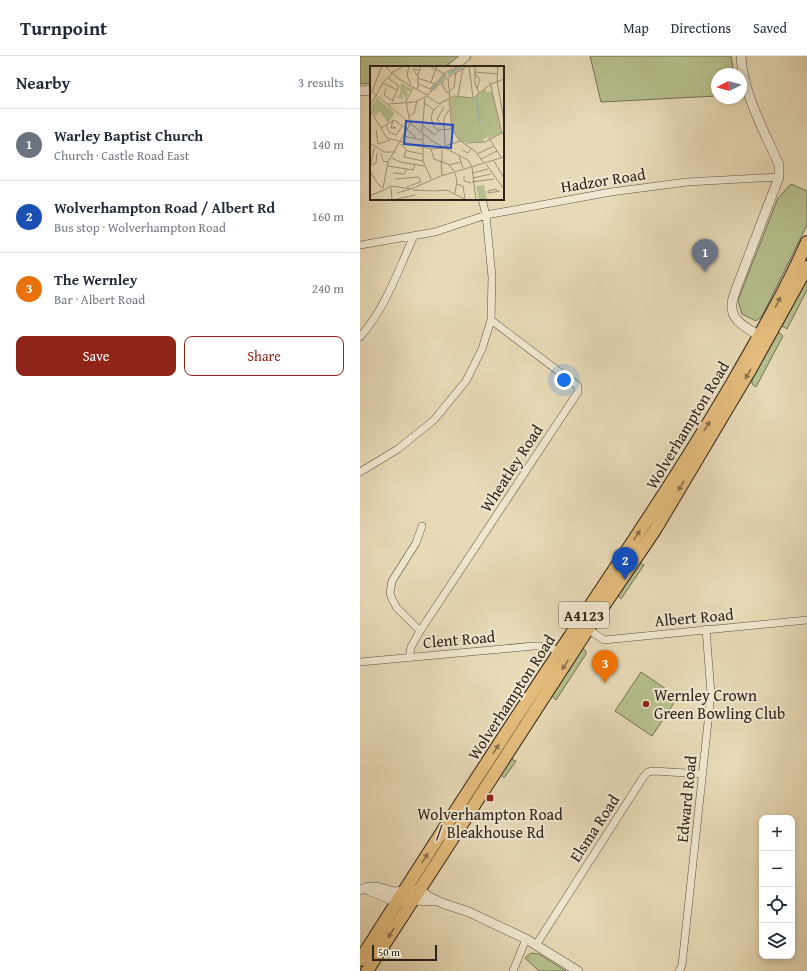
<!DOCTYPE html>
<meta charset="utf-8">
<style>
body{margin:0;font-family:"Gentium Book Plus",serif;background:#f2f2f3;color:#1f2937}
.controls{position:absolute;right:12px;bottom:12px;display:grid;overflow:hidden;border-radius:8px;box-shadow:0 2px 6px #0003}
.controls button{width:36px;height:36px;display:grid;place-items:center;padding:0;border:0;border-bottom:1px solid #e0e1e3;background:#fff;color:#1f2937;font:20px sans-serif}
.compass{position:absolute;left:351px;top:12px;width:36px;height:36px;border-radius:50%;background:#fff;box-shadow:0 2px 6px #0003;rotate:265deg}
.scale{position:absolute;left:12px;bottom:10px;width:65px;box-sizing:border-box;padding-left:4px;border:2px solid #2e231c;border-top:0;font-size:11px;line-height:14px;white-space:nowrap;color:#2e231c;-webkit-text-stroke:3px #f0e7d0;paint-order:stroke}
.you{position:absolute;left:204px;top:324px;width:14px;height:14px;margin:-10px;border:3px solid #fff;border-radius:50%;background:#1a73e8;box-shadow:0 0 0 6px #1a73e833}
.badge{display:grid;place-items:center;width:26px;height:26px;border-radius:50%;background:#8f2418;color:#fff;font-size:13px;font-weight:700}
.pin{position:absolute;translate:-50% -33px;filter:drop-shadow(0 1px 2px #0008)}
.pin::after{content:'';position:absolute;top:21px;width:14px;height:12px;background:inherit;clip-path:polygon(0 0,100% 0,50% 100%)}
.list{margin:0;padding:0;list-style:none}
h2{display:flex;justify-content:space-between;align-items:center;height:52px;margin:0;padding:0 16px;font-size:17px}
h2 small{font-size:13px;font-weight:400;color:#747a83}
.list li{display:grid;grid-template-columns:26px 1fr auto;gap:12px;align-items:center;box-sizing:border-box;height:72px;padding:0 16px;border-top:1px solid #e0e1e3}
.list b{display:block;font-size:15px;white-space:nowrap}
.list p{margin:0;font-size:13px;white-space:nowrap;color:#747a83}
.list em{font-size:13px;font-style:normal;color:#747a83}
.actions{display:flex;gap:8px;padding:12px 16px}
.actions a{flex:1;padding:9px 0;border:1px solid #8f2418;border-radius:8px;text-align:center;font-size:14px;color:#8f2418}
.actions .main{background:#8f2418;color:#fff}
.icon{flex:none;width:22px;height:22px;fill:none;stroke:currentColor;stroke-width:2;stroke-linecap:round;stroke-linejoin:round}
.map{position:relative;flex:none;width:447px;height:915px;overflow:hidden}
header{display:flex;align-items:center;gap:24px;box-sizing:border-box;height:56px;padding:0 20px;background:#fff;border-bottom:1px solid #e0e1e3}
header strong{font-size:19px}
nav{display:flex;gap:22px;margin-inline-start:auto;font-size:14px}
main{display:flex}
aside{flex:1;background:#fff}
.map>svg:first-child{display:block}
</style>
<header>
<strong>Turnpoint</strong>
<nav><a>Map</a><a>Directions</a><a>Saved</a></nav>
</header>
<main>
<aside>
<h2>Nearby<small>3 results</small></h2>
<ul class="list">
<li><span class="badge" style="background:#6b7280">1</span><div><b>Warley Baptist Church</b><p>Church · Castle Road East</p></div><em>140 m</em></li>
<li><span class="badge" style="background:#1a4fb4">2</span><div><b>Wolverhampton Road / Albert Rd</b><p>Bus stop · Wolverhampton Road</p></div><em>160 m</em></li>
<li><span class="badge" style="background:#e8710a">3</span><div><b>The Wernley</b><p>Bar · Albert Road</p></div><em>240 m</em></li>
</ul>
<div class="actions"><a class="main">Save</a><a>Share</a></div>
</aside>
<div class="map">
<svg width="447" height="915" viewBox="0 0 447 915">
<rect width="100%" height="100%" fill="#e8dab7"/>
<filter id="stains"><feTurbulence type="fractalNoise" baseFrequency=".005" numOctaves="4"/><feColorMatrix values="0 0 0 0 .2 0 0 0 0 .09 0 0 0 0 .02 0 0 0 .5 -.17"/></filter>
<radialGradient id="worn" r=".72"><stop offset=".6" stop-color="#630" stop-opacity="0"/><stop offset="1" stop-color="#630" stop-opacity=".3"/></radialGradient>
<!-- green -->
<path fill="#b6c08e" stroke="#727255" d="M 0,0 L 101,0 L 84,11 L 11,11 L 11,27 L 0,28 Z
M 230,0 L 371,0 L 374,18 L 357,18 L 357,40 L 241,46 Z
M 431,128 L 447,135 L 447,169 L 402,260 L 396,265 L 382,258 L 378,244 L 418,142 Z
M 447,222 L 447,234 L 427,273 L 422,270 L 423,268 Z
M 417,277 L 420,277 L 423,280 L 396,331 L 392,328 L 392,324 Z
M 280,507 L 284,509 L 261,543 L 257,539 Z
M 223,592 L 226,595 L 226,598 L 196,644 L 192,640 L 192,639 Z
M 281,616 L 318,641 L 292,680 L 255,655 Z
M 151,703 L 156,705 L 144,722 L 141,719 Z
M 171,897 L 179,898 L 206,915 L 179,915 L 165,902 Z"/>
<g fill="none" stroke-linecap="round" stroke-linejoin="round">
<defs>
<path id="minor" d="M 0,189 L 75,176 L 126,159 L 251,136 L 327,126 L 419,121
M 0,281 C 27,250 37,216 54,180
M 0,416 L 38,393 L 74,364 L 106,325 L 122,293 L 131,264 L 132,221 L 126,159 L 122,143
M 228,573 L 244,584 L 447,564
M 60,575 L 37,552 L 32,543 L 30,537 L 32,525 L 56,487 L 62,470
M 49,602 L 51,591 L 60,575 L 218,336 L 218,330 L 131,264
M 0,606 L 174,590 L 183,590 L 200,595
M 176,889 L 284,720 L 288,716 L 294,715 L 342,718
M 153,915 L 166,883
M 319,915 L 322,909 L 351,638 L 346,573"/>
<path id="tertiary" d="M 381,0 C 383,38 404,74 419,109 L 419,121 L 376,233 C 375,238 372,243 372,248 C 370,265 388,272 399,280
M 93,11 L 106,0
M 0,35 L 11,34
M 0,834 L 9,831 L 17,831 L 34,836 L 60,834 L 69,841 L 82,847 L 109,856 L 166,883 L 218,915
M 8,834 L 37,846 L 53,844 L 74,845"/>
<path id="trunk" d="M 0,904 C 69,796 137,689 208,583 C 264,499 320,416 371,329 C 398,282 425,236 447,186
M 7,915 L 228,573 L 295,474 L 389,316 L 447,211"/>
</defs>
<!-- minor casing -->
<use href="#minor" stroke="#5c5143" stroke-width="8"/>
<!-- tertiary casing -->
<use href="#tertiary" stroke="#5c5143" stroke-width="10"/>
<!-- trunk casing -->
<use href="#trunk" stroke="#2e231c" stroke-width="14"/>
<!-- minor -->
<use href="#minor" stroke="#f0e7d0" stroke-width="7"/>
<!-- tertiary -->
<use href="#tertiary" stroke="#f0e7d0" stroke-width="9"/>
<!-- trunk -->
<use href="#trunk" stroke="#e4bd7c" stroke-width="12"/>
</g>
<!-- one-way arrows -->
<defs><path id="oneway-solid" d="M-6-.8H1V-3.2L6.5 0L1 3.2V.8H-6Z"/></defs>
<g fill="#89704c">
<use href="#oneway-solid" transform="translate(418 246) rotate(-62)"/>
<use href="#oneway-solid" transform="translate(388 318) rotate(120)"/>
<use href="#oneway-solid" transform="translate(347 370) rotate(-59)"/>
<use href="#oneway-solid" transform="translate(321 430) rotate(121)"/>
<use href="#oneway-solid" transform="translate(277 479) rotate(-56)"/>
<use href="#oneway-solid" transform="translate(205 609) rotate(123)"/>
<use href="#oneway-solid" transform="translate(136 693) rotate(-57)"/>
<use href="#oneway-solid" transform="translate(65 802) rotate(-57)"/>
<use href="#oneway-solid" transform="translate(31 877) rotate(123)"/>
</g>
<!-- markers -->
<g fill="#8f2418" stroke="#f0e7d0" stroke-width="1.5">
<circle cx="286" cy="648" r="4"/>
<rect x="126" y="738" width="8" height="8" rx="2"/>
</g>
<g text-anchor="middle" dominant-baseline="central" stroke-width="4" stroke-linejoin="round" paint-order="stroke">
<!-- shield labels -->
<rect fill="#f0e7d0" stroke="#685e52" stroke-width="1" x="199" y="546" width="50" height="26" rx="3"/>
<g font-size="15" font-weight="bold" fill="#2e231c">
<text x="224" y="559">A4123</text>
</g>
<!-- street labels -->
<g font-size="16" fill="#2e231c" stroke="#f0e7d0">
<text transform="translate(243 124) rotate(-9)">Hadzor Road</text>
<text transform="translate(327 369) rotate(-59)">Wolverhampton Road</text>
<text transform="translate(151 412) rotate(-57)">Wheatley Road</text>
<text transform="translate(334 561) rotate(-5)">Albert Road</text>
<text transform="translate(99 583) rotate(-5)">Clent Road</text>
<text transform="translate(151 641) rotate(-57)">Wolverhampton Road</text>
<text transform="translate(326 743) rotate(-84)">Edward Road</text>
<text transform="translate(234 772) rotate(-57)">Elsma Road</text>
</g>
<!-- poi labels -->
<g font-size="16" fill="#2e231c" stroke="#f0e7d0" text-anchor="start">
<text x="294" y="639">Wernley Crown<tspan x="294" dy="18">Green Bowling Club</tspan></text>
<text x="130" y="758" text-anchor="middle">Wolverhampton Road<tspan x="130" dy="18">/ Bleakhouse Rd</tspan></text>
</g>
</g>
<!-- overview -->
<g transform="translate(10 10)">
<rect width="134" height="134" fill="#e8dab7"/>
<path d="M 31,17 L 41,23 L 40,26 L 36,24 L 38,28 L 36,32 L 32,27 L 33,33 L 27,32 L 30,28 ZM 115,23 L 117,26 L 122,25 L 131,67 L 117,74 L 119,71 L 115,72 L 112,76 L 91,76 L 82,63 L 80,33 L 87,30 L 104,32 ZM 7,32 L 25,47 L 18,57 L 10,46 L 5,49 L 0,43 ZM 114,119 L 117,134 L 109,134 L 106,120 Z" fill="#b6c08e"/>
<path fill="none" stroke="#98bba9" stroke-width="2" d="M 78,8 L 93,0M 62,23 L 76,9M 106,31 L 110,57"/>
<path fill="none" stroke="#9e9179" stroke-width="1" d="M 15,0 L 25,10 L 43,22M 39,0 L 37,9 L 41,19M 59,0 L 75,8M 99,0 L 103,32M 105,0 L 105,18 L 109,27M 113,0 L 128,1M 128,0 L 127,15 L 134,54M 134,2 L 134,18M 105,6 L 128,8M 21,7 L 34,0M 105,7 L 110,14 L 107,22M 47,9 L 43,3 L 49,4M 78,11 L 98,0M 18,12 L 29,20 L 22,36M 48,12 L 65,18M 78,12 L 80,32M 61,16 L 67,0M 120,16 L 132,68M 13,17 L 27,24M 72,17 L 76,26 L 80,27M 49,18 L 60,23M 43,21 L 57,29M 16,23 L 14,29 L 23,35M 48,23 L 48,8 L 51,0M 0,24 L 62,75 L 98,94 L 102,101M 2,25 L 12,0M 80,25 L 84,21 L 86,6M 61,26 L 61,22 L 75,7 L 89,0M 57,29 L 77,12M 57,30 L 69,38 L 84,30 L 103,32 L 121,18 L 134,13M 88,30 L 93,2M 79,33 L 82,63 L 89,74 L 105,85 L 113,96M 53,36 L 64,44M 18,38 L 45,36 L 57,30M 69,39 L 63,45 L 61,52 L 64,61 L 69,64M 0,40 L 14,15 L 22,8M 74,41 L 67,53 L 74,61M 0,44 L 17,72 L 61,83 L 74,82M 39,50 L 44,47 L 47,35M 23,54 L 21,62 L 26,62 L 23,61M 16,59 L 19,66 L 26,69 L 32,60M 52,59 L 65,69 L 69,64M 11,62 L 24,54 L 37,63M 6,63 L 8,78 L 20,74M 37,64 L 45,70 L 45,73M 69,64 L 82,63M 52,66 L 55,32M 53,68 L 53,95 L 61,113M 33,70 L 52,74M 120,74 L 131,91M 0,77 L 14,86 L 26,86M 96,77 L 115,76 L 134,66M 30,78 L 38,85 L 52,88M 75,80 L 74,52 L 79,44M 75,80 L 90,75M 61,83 L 64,93 L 78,98 L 84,105M 36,84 L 34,91 L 53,95M 72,84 L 72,97M 92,84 L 98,87 L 101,82M 11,88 L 13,95 L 18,96M 107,88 L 124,80M 89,90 L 93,102M 22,92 L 30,96 L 54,100M 111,93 L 127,85M 124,95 L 134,112M 71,96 L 72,109M 116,98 L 134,123M 1,99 L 6,97 L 7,87M 79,99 L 91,96M 18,100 L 43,104 L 45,99M 102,101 L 106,134M 0,102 L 4,82M 0,105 L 8,118 L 13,122 L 18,96 L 40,58 L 36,35 L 43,22M 23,107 L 34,108 L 37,103M 103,107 L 118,103M 94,110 L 94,115 L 101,117M 103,112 L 121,108M 25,113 L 49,111 L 51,117M 102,116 L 124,113M 87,118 L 93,120 L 95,133M 37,121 L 50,116M 21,122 L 22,134M 43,124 L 63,125M 64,125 L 77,124 L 96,134M 127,125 L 126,123 L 118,125 L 118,127 L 130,125M 27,127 L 41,123M 85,127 L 87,115 L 85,107M 0,130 L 22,120 L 41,123 L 71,110 L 134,91M 23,134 L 45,129"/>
<path fill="#1d4ed8" fill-opacity="0.15" stroke="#1d4ed8" stroke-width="2" d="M 36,55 L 83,59 L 81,82 L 34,78 Z"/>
<rect width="134" height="134" fill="none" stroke="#2e231c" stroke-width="2"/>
</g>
<rect width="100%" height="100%" filter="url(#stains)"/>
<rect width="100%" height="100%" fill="url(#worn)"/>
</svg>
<div class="controls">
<button>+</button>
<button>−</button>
<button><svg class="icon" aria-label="locate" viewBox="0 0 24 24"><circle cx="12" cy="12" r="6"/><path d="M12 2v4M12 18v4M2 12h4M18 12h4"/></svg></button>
<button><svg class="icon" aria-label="layers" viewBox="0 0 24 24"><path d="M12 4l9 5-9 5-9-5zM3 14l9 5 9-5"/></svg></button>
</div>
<svg class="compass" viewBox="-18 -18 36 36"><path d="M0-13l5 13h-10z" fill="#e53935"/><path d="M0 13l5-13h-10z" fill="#747a83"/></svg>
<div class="scale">50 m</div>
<div class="you"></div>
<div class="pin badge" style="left:345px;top:216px;background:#6b7280">1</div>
<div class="pin badge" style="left:265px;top:524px;background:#1a4fb4">2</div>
<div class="pin badge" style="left:245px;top:627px;background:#e8710a">3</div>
</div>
</main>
